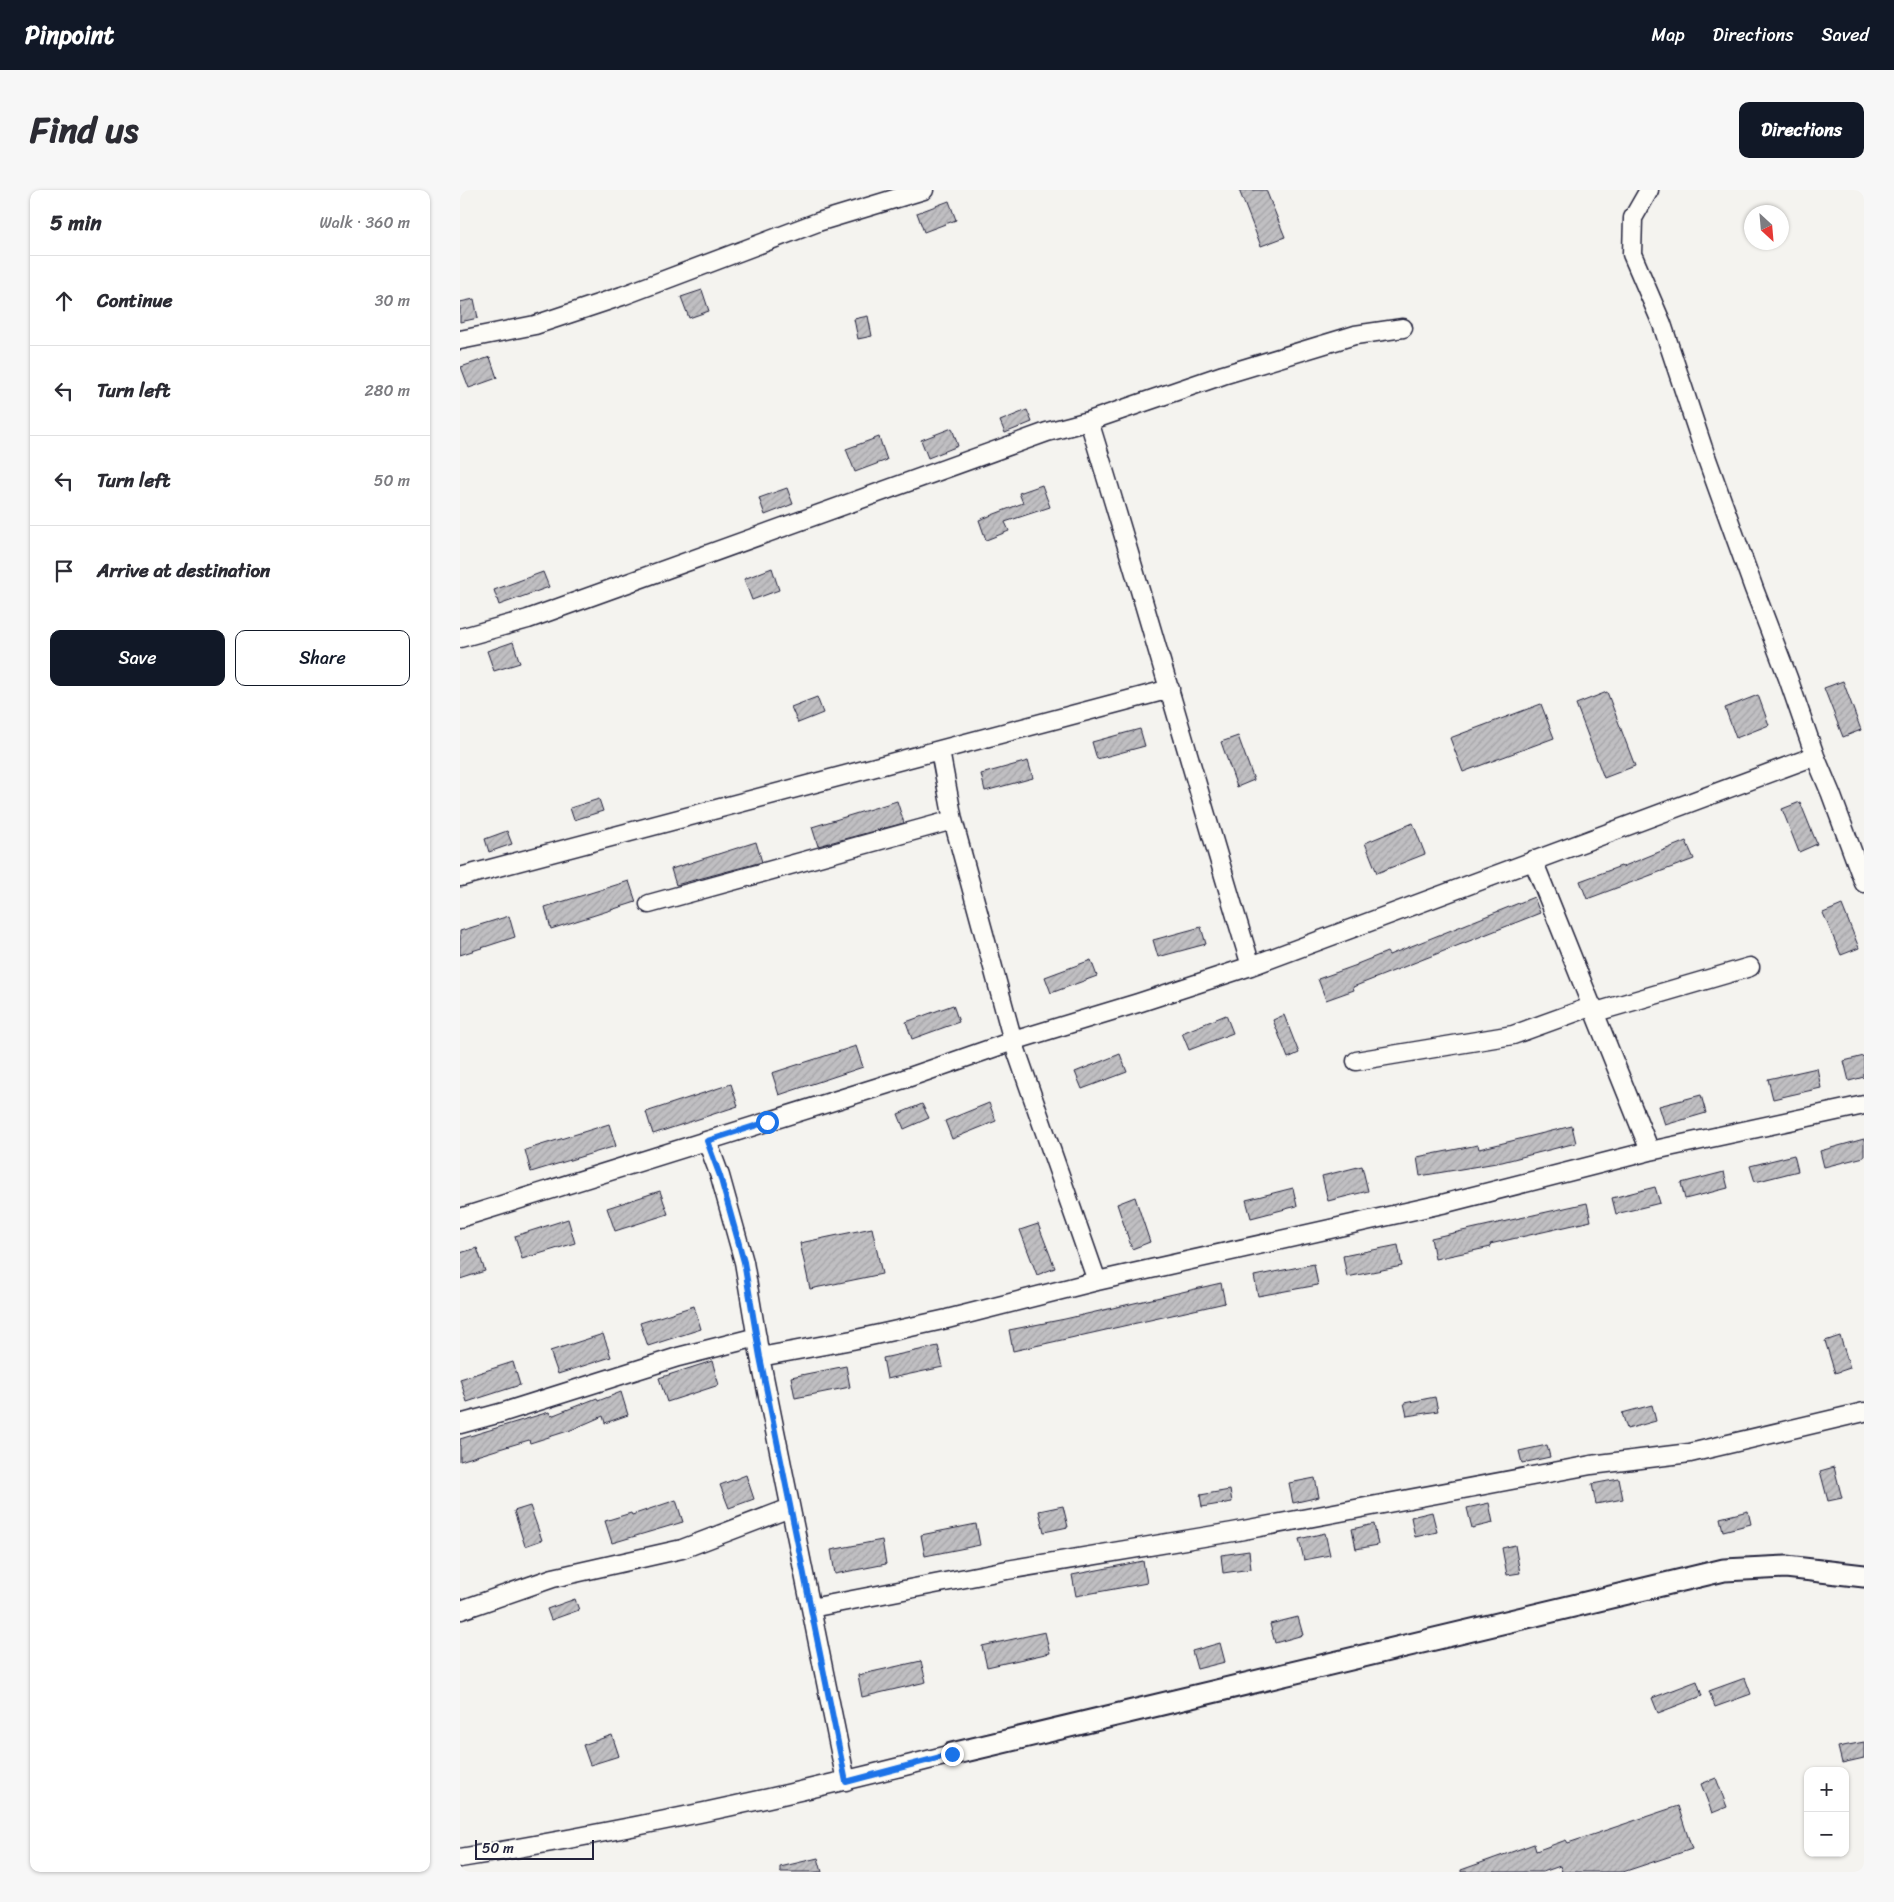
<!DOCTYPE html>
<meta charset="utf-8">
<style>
body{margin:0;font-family:Sriracha,sans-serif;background:#f7f7f7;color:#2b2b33}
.controls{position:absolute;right:15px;bottom:15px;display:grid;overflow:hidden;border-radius:10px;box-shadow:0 1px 4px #0004}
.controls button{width:45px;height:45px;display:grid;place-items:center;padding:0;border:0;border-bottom:1px solid #e1e1e2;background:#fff;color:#2b2b33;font:25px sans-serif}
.compass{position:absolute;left:1284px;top:15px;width:45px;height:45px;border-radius:50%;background:#fff;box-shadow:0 1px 4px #0004;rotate:154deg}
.scale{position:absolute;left:15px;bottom:12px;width:119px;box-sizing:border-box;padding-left:5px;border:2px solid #22223b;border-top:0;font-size:14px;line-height:18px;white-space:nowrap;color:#22223b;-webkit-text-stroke:4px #fdfcf7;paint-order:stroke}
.stop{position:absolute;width:15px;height:15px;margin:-11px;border:4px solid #1a73e8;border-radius:50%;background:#fff}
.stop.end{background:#1a73e8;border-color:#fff;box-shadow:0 1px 5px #0008}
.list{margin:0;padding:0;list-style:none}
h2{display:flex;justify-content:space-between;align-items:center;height:65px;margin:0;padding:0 20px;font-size:21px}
h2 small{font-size:16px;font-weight:400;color:#7c7c81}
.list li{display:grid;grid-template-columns:32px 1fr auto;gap:15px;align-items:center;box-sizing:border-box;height:90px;padding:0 20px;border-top:1px solid #e1e1e2}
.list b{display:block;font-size:19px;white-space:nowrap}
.list em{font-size:16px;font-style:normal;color:#7c7c81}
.actions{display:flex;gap:10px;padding:15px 20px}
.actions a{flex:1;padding:11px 0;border:1px solid #111827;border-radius:10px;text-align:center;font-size:18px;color:#111827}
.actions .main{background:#111827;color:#fff}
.icon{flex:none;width:28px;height:28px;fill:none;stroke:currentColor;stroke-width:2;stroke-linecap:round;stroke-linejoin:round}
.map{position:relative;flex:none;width:1404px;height:1682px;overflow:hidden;border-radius:10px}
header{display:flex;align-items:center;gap:30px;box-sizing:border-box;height:70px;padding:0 25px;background:#111827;color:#fff}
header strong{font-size:24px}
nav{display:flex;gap:28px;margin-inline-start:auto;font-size:18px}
.intro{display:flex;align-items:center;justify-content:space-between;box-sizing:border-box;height:120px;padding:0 30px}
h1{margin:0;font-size:35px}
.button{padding:12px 22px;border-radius:10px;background:#111827;color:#fff;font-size:18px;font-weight:700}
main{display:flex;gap:30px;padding:0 30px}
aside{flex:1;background:#fff;border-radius:10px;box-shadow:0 1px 4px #0004}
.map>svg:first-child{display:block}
</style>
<header>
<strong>Pinpoint</strong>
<nav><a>Map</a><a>Directions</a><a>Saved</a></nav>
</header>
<div class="intro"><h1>Find us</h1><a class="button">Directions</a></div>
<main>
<aside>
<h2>5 min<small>Walk · 360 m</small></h2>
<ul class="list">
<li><svg class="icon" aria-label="ahead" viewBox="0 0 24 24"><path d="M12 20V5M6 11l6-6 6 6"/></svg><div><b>Continue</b></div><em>30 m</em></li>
<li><svg class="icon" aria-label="left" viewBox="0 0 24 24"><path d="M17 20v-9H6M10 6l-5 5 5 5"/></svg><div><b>Turn left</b></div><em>280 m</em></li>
<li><svg class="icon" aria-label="left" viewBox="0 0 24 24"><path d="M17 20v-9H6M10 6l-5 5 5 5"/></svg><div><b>Turn left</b></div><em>50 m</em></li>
<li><svg class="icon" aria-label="arrive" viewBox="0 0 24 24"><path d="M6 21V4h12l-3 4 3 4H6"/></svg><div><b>Arrive at destination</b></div></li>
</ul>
<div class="actions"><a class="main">Save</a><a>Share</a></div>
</aside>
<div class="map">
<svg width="1404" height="1682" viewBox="0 0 1404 1682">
<defs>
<pattern id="building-hatch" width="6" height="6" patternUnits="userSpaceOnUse" patternTransform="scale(1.25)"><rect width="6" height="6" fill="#c0bfc2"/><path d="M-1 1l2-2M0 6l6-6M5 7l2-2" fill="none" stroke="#a5a4a8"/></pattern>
</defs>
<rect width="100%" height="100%" fill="#f4f3ef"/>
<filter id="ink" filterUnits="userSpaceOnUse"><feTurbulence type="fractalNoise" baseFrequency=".02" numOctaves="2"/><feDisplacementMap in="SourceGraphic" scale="10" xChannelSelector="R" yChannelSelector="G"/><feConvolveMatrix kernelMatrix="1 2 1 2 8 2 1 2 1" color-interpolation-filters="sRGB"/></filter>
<g filter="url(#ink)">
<!-- building -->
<path fill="url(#building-hatch)" stroke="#22223b" d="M 779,0 L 806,0 L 825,47 L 801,56 Z
M 489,11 L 496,30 L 464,42 L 457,23 Z
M 242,100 L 249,121 L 229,128 L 221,107 Z
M 14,109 L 18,128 L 0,132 L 0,112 Z
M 408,126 L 412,146 L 398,149 L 394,129 Z
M 30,167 L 37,188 L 9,198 L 1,177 Z
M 567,220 L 572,232 L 545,243 L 540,231 Z
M 492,238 L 498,256 L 468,268 L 461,250 Z
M 419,247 L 427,270 L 395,282 L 386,259 Z
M 582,295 L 590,317 L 545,332 L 549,341 L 526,350 L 519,330 L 563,313 L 559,303 Z
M 327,298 L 333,314 L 305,325 L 299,308 Z
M 312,378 L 319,400 L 292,410 L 284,389 Z
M 83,382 L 89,397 L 39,415 L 34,400 Z
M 53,452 L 60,473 L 34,481 L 27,461 Z
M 1383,491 L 1401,540 L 1383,547 L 1364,498 Z
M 1147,502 L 1175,576 L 1144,588 L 1116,514 Z
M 1298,505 L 1309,535 L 1276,548 L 1265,518 Z
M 357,507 L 363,523 L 338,533 L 331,517 Z
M 1081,514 L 1094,548 L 1003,582 L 990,548 Z
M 680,539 L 685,556 L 637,569 L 632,552 Z
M 778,546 L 794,590 L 777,597 L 761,552 Z
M 568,571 L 573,588 L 525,601 L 521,584 Z
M 139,609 L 143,621 L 114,630 L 110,618 Z
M 437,611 L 444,633 L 358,656 L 352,637 Z
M 1340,612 L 1357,654 L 1339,662 L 1322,619 Z
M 953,633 L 965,664 L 917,683 L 905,653 Z
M 47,641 L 52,654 L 29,662 L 25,649 Z
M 1226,651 L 1234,669 L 1127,709 L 1120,691 L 1161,676 L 1162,677 Z
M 296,652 L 302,672 L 216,695 L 211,679 Z
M 169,691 L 176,712 L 91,739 L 85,717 Z
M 1074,707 L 1080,723 L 893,797 L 894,800 L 866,810 L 858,789 L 897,775 L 897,774 L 927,762 L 929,765 Z
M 1382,715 L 1399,758 L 1381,765 L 1363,723 Z
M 49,726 L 55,747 L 0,765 L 0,741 Z
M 741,737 L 746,754 L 698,767 L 693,750 Z
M 631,770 L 637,786 L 591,803 L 585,787 Z
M 493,815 L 499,832 L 452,849 L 446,832 Z
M 766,825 L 773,843 L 729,860 L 722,843 Z
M 824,825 L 839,863 L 828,868 L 813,830 Z
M 396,856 L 403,877 L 319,905 L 312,883 Z
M 660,864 L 667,882 L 622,899 L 615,882 Z
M 1404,866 L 1404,887 L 1389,891 L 1384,871 Z
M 1357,878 L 1361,898 L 1313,909 L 1308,889 Z
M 271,894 L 278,916 L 193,944 L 186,922 Z
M 1241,905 L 1246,923 L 1205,935 L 1199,916 Z
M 529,913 L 536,931 L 492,949 L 485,931 Z
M 462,914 L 469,928 L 444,939 L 438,924 Z
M 149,934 L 156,956 L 71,982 L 65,960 Z
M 1112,936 L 1116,953 L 1042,972 L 960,986 L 957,967 L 1018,955 L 1019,959 Z
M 1404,949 L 1404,967 L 1364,977 L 1360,961 Z
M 1334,965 L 1338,981 L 1295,992 L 1290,976 Z
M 902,976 L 908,1001 L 868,1011 L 862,986 Z
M 1264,982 L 1268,998 L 1225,1009 L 1221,993 Z
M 1195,997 L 1200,1013 L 1156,1024 L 1152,1008 Z
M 833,998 L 837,1016 L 791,1028 L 786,1010 Z
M 200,1001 L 208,1024 L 155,1041 L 147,1018 Z
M 675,1007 L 690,1052 L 672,1059 L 657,1014 Z
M 1127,1013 L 1131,1031 L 1030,1054 L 1031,1057 L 975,1069 L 971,1048 Z
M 108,1029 L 115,1053 L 62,1069 L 55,1046 Z
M 578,1034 L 595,1078 L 577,1085 L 560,1040 Z
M 412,1038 L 422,1084 L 350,1099 L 340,1053 Z
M 938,1055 L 942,1076 L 887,1087 L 883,1066 Z
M 17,1058 L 25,1081 L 0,1089 L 0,1063 Z
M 854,1074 L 858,1095 L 798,1106 L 794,1086 Z
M 761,1093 L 765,1113 L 553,1161 L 549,1140 L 605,1129 Z
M 234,1116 L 241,1139 L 188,1156 L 180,1133 Z
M 143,1144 L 151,1167 L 98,1184 L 90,1161 Z
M 1380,1146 L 1390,1178 L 1375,1183 L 1365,1151 Z
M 478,1156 L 483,1177 L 427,1189 L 423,1168 Z
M 252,1171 L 259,1195 L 207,1212 L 199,1188 Z
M 53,1172 L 60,1195 L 7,1212 L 0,1189 Z
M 386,1176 L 390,1197 L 335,1208 L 331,1187 Z
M 161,1202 L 168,1225 L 145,1233 L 143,1226 L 111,1240 L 70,1253 L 69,1250 L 0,1271 L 0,1249 L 89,1222 L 91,1226 L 137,1208 L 138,1211 Z
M 975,1207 L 978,1221 L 947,1226 L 944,1213 Z
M 1192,1215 L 1196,1231 L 1167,1239 L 1162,1223 Z
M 1087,1255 L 1090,1267 L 1062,1273 L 1059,1261 Z
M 1374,1277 L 1382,1308 L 1368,1311 L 1360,1281 Z
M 286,1285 L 294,1309 L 269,1318 L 260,1295 Z
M 855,1288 L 859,1307 L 833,1313 L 829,1293 Z
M 1159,1289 L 1163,1309 L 1136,1314 L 1132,1294 Z
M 770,1300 L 772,1312 L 742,1317 L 740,1305 Z
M 216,1310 L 223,1332 L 152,1353 L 145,1331 L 171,1323 L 172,1325 Z
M 1029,1313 L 1033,1333 L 1012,1338 L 1007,1318 Z
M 70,1316 L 82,1350 L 65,1356 L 54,1321 Z
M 603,1316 L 608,1337 L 584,1342 L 579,1321 Z
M 1288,1321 L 1291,1334 L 1263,1341 L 1260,1328 Z
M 972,1322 L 977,1342 L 955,1347 L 951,1327 Z
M 516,1334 L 520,1355 L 465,1366 L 461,1345 Z
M 914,1334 L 918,1355 L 896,1359 L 892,1339 Z
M 865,1343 L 870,1365 L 844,1370 L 839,1349 Z
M 422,1350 L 426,1374 L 375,1384 L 371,1360 Z
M 1055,1355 L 1060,1383 L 1047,1385 L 1042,1358 Z
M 789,1361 L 791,1379 L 763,1383 L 761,1365 Z
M 683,1371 L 687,1393 L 616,1406 L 612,1385 Z
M 115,1409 L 119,1420 L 91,1430 L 87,1419 Z
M 838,1427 L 843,1445 L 815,1453 L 810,1434 Z
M 585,1442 L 590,1463 L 527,1477 L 522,1456 Z
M 760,1453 L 765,1472 L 737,1479 L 732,1461 Z
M 461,1471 L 466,1492 L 402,1507 L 398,1485 Z
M 1285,1488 L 1291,1504 L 1255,1517 L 1249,1501 Z
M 1237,1491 L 1242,1506 L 1198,1523 L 1192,1508 Z
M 152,1545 L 159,1566 L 130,1575 L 123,1555 Z
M 1404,1552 L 1404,1568 L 1382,1573 L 1378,1557 Z
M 1256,1588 L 1267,1617 L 1252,1623 L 1241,1594 Z
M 1218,1616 L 1232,1659 L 1163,1682 L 1102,1682 L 1100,1676 L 1083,1682 L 1001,1682 L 1001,1680 L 1074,1654 L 1076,1661 L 1106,1650 L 1108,1653 Z
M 358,1668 L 362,1682 L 320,1682 L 320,1677 Z"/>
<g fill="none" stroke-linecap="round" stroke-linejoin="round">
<defs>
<path id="minor" d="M 1189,0 L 1173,28 L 1172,64 L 1202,134 L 1243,258 L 1294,399 L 1328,488 L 1355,566 L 1371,604 L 1404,693
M 0,150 L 75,135 L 162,106 L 358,32 L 464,0
M 629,231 C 685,412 736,595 791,776
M 0,448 L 68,429 L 587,242 L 629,231 L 763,185 L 895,145 L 943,138
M 480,561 L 493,630 L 553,851 L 637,1091
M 1073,670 L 1190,961
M 0,687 L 710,499
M 189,714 L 493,630
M 1136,822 L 1290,777
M 896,871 L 1053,845 L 1133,816
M 247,951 L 260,986 L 284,1072 L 300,1167 L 386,1591
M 0,1028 L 444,889 L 553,851 L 678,813 L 791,776 L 1355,566
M 300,1167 L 392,1150 L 487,1129 L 637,1091 L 982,1014 L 1190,961 L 1404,915
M 0,1234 L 44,1222 L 218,1167 L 297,1147
M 351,1418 L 547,1380 L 773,1342 L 1131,1275 L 1230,1263 L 1404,1222
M 1,1420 L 93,1388 L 222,1359 L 330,1318
M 0,1668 C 165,1641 329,1606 492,1564"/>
<path id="tertiary" d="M 492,1564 L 1264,1380 L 1326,1377 L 1404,1386"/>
</defs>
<!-- minor casing -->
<use href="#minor" stroke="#22223b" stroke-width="21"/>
<!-- tertiary casing -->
<use href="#tertiary" stroke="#22223b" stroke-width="25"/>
<!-- minor -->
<use href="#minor" stroke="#fdfcf7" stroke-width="18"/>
<!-- tertiary -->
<use href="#tertiary" stroke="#fdfcf7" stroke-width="21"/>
</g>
</g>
<g fill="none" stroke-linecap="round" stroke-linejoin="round" filter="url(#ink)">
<!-- route -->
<path stroke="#1a73e8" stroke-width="6" d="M 307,932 L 247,951 L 260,986 L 284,1072 L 300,1167 L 386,1592 L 492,1564"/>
</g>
</svg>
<div class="controls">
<button>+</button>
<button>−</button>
</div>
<svg class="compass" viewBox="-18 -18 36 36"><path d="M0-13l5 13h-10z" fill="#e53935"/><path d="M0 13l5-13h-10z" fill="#7c7c81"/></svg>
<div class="scale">50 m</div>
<div class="stop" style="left:307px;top:932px"></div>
<div class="stop end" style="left:492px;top:1564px"></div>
</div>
</main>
